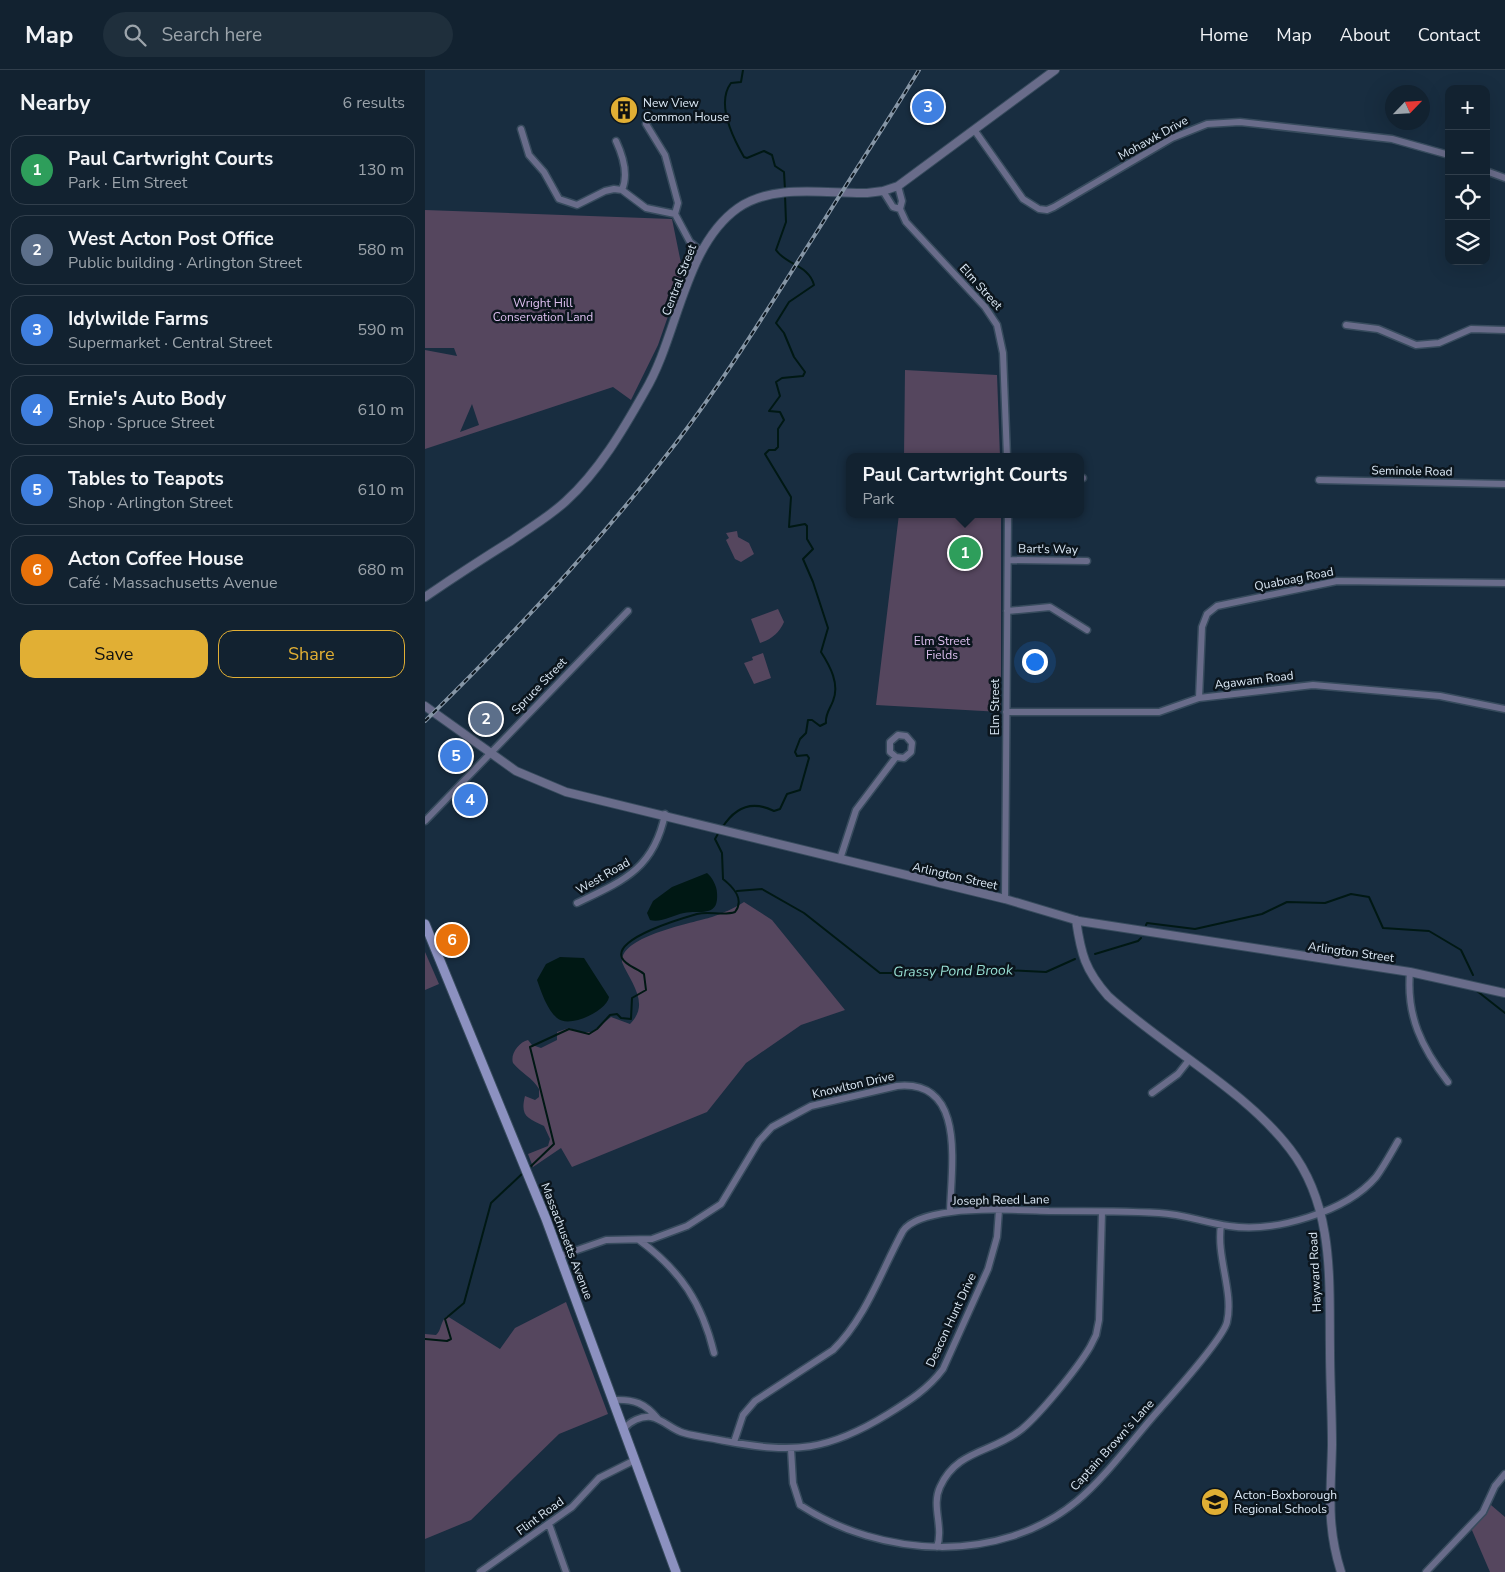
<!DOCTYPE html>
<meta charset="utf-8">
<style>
body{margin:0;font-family:"Nunito Sans",sans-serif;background:#1f2f3c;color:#f1f3f6}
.controls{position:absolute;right:15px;top:15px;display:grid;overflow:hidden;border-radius:10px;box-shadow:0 5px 20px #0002}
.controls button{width:45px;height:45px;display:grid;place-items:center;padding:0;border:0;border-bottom:1px solid #313f4c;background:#122230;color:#f1f3f6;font:25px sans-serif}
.compass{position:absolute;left:960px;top:15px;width:45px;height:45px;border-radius:50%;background:#122230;box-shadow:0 5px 20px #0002;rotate:65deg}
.you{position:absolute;left:609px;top:591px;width:18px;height:18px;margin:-12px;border:4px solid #fff;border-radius:50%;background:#1a73e8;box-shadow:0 0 0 8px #1a73e833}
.badge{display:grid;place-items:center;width:32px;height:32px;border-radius:50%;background:#e1af34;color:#fff;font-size:16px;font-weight:700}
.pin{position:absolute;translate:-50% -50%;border:2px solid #fff;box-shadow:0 1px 5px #0006}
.popup{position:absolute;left:421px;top:383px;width:238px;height:65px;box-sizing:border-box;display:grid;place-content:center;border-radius:10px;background:#122230;filter:drop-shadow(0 1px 4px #0005);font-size:16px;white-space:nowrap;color:#9ca4ab}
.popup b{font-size:19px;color:#f1f3f6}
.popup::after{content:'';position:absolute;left:50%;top:100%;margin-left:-10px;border:10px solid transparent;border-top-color:#122230}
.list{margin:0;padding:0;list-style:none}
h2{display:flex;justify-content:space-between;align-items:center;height:65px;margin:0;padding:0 20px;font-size:21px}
h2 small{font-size:16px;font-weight:400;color:#9ca4ab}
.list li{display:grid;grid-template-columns:32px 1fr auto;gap:15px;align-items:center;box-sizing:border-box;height:70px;margin:0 10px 10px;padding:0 10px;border:1px solid #313f4c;border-radius:15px}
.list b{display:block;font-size:19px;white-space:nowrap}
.list p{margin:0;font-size:16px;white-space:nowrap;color:#9ca4ab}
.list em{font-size:16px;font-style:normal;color:#9ca4ab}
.actions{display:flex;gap:10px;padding:15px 20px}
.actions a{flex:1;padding:11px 0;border:1px solid #e1af34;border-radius:15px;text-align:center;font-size:18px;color:#e1af34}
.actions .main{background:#e1af34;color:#111}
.icon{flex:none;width:28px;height:28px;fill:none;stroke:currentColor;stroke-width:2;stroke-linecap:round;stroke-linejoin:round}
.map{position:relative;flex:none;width:1080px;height:1502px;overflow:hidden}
header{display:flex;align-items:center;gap:30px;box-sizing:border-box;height:70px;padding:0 25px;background:#122230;border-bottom:1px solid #313f4c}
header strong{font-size:24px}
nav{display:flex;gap:28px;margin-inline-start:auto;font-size:18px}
.search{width:350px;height:45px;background:#1f2f3c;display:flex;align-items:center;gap:12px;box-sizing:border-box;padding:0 18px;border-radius:28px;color:#9ca4ab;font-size:19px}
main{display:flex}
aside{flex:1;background:#122230}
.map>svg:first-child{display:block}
</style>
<header>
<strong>Map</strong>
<div class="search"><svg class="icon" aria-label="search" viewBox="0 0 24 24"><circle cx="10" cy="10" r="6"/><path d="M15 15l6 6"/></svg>Search here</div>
<nav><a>Home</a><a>Map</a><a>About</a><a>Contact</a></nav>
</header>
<main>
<aside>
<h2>Nearby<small>6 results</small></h2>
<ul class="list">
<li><span class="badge" style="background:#2e9e5b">1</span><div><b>Paul Cartwright Courts</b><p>Park · Elm Street</p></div><em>130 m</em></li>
<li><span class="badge" style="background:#5c6f8a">2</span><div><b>West Acton Post Office</b><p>Public building · Arlington Street</p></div><em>580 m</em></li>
<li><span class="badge" style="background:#3f7fe0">3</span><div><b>Idylwilde Farms</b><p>Supermarket · Central Street</p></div><em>590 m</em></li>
<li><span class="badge" style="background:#3f7fe0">4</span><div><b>Ernie's Auto Body</b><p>Shop · Spruce Street</p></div><em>610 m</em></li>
<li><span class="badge" style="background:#3f7fe0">5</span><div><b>Tables to Teapots</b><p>Shop · Arlington Street</p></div><em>610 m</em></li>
<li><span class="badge" style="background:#e8710a">6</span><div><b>Acton Coffee House</b><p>Café · Massachusetts Avenue</p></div><em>680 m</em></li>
</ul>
<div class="actions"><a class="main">Save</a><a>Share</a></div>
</aside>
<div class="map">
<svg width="1080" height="1502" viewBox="0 0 1080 1502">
<rect width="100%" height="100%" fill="#182d40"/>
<!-- green -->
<path fill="#55465e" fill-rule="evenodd" d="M 0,140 L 247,149 L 258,203 L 233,275 L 206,330 L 188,317 L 0,379 L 0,280 L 32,286 L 29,278 L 0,278 ZM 47,334 L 54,355 L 35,362 Z
M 480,300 L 572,305 L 575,387 L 479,387 Z
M 474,444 L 576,444 L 576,642 L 451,635 Z
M 312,461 L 313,467 L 324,473 L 329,484 L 316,492 L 310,489 L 301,470 L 304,468 L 301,463 Z
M 353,539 L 359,552 C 354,563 347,569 335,573 L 326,549 Z
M 338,583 L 346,608 L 329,614 L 319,593 L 328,590 L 327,587 Z
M 319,832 L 347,850 L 420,940 L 376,955 L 321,993 L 282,1042 L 147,1097 L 136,1078 L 108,1097 L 103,1084 L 123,1076 L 125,1069 L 119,1056 C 102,1048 95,1046 100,1026 L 110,1030 L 114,1027 L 114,1019 C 108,1008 96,1003 88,993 C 85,984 94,972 103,970 L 107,975 L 116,978 L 132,970 L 132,962 L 144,958 L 156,962 L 167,962 L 186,947 L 205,954 C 226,933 205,912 197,892 C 195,866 268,853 287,847 C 298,843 308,839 319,832 Z
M 0,882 L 14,914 L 0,920 Z
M 141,1232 L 183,1344 L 134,1364 L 46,1450 L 0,1469 L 0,1264 L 11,1265 C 17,1260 15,1251 22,1246 L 75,1279 L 90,1258 Z
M 1066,1435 L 1080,1447 L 1080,1502 L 1065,1502 L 1046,1458 Z"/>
<!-- water -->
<path fill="#001814" d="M 282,803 C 287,807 292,816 292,823 C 294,848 276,840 259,843 C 248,845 236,853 225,850 L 222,843 L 228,831 L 247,817 Z
M 135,887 L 159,888 L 184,927 C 182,941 144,959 132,948 C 122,940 116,921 112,910 L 121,894 Z"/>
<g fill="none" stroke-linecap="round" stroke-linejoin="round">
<!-- stream -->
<path stroke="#001814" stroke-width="2" d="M 318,0 L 316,12 L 306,13 C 291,33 308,68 319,87 L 322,88 L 339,81 L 347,85 L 350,96 L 359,102 L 360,120
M 297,758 C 310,737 327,730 349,741 L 355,739 L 362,724 L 375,720 L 384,688 L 382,685 L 372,686 L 370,682 L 375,669 L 381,663 L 383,650 L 387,650 L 395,656 L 401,653 C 400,644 405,639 408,631 C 415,614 405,596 396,582 L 403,558 L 388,512 L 378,489 L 388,479 L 382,469 L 382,456 L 380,454 L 364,457 L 366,427 L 340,384 L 344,380 L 350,380 L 353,377 L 353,359 L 359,350 L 355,342 L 344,341 L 355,326 L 351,312 L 357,308 L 378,306 L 380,302 L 369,287 L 359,263 L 351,253 L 364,232 L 389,215 C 384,195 361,195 351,180 L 361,152 L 360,125
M 312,821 L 337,819 L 379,843 L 455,903 L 502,903 L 558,899 L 621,902 L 650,889
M 721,855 L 722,853 L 770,859 L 837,844 L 862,832 L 900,833 L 926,824 L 944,827 L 958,858 L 1004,861 L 1036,880 L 1048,905
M 670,884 L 713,871 L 716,868
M 1052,921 L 1080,943
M 103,1099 L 129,1074 L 105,977 L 144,959 L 164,964 L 172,959 L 185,945 L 192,944 L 196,948 L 206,949 L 207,928 L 221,920 L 219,904 C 212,898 201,896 197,888 C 188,868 258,848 272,844 C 284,841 299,846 310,842 C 320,829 308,817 298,809 L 297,783 L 290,769 L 294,762
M 0,1269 L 22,1271 L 26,1269 L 20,1249 L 39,1233 L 66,1133 L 99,1102"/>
<defs>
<path id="minor" d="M 221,54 L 240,85 L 253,133 L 250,144
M 96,59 L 104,85 L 119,102 L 134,129 L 152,135 L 180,121 L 189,119 L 197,120 L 221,138 L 250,144 L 265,172 L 276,181
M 550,61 L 598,129 L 614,139 L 622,140 L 629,137 L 747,68 L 782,54 L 815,52 L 967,69 L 1024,85
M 191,71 C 198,86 204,104 197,120
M 1061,101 L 1080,108
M 473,116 L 477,131 L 475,139 L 481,152 L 560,237 L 572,255 L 578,283 L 582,387
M 458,121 L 468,137 L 475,139
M 921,255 L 953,259 L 991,275 L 1014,273 L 1046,259 L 1080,260
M 655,408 L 658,408
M 894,410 L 1080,414
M 583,490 L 662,491
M 582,541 L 625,537 L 662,560
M 774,628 L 777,557 L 782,544 L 792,536 L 912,511 L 1080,513
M 581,642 L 734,642 L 774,628 L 888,615 L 1015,626 L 1080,639
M 0,751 L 203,541
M 415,789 L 431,740 L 471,687 L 479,688 L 486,682 L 487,673 L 481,666 L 473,665 L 465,672 L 465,682 L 471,687
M 580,829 L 583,444
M 152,833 C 198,811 229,799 240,744
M 985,902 C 981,946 997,978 1023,1012
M 727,1023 L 753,1004 L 764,990
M 214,1170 C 256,1201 277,1233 289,1283
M 135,1186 L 181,1170 L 227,1169 L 262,1156 L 296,1134 L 334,1071 L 347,1057 L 386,1036 L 472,1016 C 542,1009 526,1097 525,1142
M 188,1330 C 209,1329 220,1333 233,1349
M 199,1359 C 205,1351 216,1346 226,1347 C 238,1349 247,1360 259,1363 C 273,1367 287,1368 300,1371 C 369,1384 403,1381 463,1344 C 484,1331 503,1319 518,1299 L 563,1199 L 572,1167 L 574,1140
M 309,1372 L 318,1345 L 330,1331 L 408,1280 C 441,1248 456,1201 478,1161 C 487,1148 511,1144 526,1142 C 558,1138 592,1140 624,1141 C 661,1141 698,1141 734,1143 C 759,1144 780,1153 804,1156 C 849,1163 921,1142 951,1107 C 959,1096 966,1083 973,1071
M 366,1379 L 368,1413 L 375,1435 C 456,1488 575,1495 652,1431 C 680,1408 708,1369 733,1341 C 747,1325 798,1269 802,1252 C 809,1222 791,1187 796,1155
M 124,1454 L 141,1502
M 512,1477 C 519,1457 506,1436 515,1417 C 532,1379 568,1383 597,1359 C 616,1343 652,1299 665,1277 L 671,1265 L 674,1250 L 677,1142
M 55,1502 L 147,1437 L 174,1408 L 210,1390
M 1001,1502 L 1058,1442 L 1070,1416 L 1080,1404"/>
<path id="tertiary" d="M 0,527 C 28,508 57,489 86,471 C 104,458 124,447 141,431 C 174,401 198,360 220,321 C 253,266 259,176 313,138 C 349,113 401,124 442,123 L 458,121 L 473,116 L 630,0
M 0,636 L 91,701 L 141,722 L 580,829 L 654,851 L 985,902 L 1080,923
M 651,850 C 656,884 660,900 683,926 C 739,977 820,1020 865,1079 C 910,1137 904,1212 905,1280 C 905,1311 907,1343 907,1375 C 906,1422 901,1455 916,1502"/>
<path id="secondary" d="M 0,854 L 121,1149 L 251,1502"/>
</defs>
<!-- minor casing -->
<use href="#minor" stroke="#374b5d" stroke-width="9"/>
<!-- tertiary casing -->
<use href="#tertiary" stroke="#374b5d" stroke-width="10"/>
<!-- secondary casing -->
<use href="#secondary" stroke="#374b5d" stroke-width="11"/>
<!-- minor -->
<use href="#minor" stroke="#696c8a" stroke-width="6"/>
<!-- tertiary -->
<use href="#tertiary" stroke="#696c8a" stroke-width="8"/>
<!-- secondary -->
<use href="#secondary" stroke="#8c91c0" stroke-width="9"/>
<defs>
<path id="rail" d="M 0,651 C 89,564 175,472 251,373 C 303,305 347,232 393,160 C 426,107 461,54 494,0"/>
</defs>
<!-- rail casing -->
<use href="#rail" stroke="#8696a6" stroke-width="4"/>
<!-- rail -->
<use href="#rail" stroke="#0b151d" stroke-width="2" stroke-dasharray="5.5" stroke-linecap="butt"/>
</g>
<!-- icons -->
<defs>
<symbol id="building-disc" viewBox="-11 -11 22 22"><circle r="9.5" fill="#e1af34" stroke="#0b151d"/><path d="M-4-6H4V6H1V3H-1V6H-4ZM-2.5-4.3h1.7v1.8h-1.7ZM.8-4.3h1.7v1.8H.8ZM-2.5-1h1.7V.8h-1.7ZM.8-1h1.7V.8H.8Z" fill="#111"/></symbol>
<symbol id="school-disc" viewBox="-11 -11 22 22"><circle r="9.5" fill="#e1af34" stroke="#0b151d"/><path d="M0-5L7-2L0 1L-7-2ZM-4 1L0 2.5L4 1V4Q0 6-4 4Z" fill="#111"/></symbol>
</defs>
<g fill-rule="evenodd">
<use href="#building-disc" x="183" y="24" width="32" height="32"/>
<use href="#school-disc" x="774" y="1416" width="32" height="32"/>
</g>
<g text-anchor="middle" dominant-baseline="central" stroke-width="5" stroke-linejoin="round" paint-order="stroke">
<!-- poi labels -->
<g font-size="12" fill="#dce9f6" stroke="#0b151d" text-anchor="start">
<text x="218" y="33">New View<tspan x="218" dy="14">Common House</tspan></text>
<text x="809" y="1425">Acton-Boxborough<tspan x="809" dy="14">Regional Schools</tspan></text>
</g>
<!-- street labels -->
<g font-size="12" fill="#dce9f6" stroke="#0b151d">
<text transform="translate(728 68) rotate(-29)">Mohawk Drive</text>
<text transform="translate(254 210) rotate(-69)">Central Street</text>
<text transform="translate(556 217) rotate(48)">Elm Street</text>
<text transform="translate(987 401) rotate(1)">Seminole Road</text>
<text transform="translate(623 479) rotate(1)">Bart's Way</text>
<text transform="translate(869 509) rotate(-11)">Quaboag Road</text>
<text transform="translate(829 610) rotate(-7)">Agawam Road</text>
<text transform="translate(114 616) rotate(-46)">Spruce Street</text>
<text transform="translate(570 637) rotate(-90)">Elm Street</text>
<text transform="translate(178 806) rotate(-30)">West Road</text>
<text transform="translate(530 806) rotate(13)">Arlington Street</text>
<text transform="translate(926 882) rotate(8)">Arlington Street</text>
<text transform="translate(428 1015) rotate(-13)">Knowlton Drive</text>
<text transform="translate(576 1130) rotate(-1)">Joseph Reed Lane</text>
<text transform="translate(142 1171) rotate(69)">Massachusetts Avenue</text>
<text transform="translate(890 1202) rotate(-93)">Hayward Road</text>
<text transform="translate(526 1250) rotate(-65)">Deacon Hunt Drive</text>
<text transform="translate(687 1375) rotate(-48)">Captain Brown's Lane</text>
<text transform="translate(115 1446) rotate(-36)">Flint Road</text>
</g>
<!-- park labels -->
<g font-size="12" fill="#ddbfef" stroke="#0b151d">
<text x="118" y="233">Wright Hill<tspan x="118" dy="14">Conservation Land</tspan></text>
<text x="517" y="571">Elm Street<tspan x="517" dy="14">Fields</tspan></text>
</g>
<!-- water labels -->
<g font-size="14" font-style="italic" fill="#98dfd3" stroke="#0b151d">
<text transform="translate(528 901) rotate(-1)">Grassy Pond Brook</text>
</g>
</g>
</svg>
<div class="controls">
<button>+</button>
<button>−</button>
<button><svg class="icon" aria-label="locate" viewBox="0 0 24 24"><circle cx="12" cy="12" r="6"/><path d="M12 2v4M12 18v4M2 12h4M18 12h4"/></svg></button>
<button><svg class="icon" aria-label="layers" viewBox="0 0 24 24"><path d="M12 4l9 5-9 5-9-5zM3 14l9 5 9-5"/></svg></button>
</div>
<svg class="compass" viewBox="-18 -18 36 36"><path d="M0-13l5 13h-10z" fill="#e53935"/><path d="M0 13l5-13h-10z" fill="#9ca4ab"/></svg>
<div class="you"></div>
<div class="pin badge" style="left:540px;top:483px;background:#2e9e5b">1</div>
<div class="popup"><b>Paul Cartwright Courts</b>Park</div>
<div class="pin badge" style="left:61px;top:649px;background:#5c6f8a">2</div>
<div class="pin badge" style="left:503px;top:37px;background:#3f7fe0">3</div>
<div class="pin badge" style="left:45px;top:730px;background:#3f7fe0">4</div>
<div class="pin badge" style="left:31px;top:686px;background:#3f7fe0">5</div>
<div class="pin badge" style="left:27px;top:870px;background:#e8710a">6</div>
</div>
</main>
